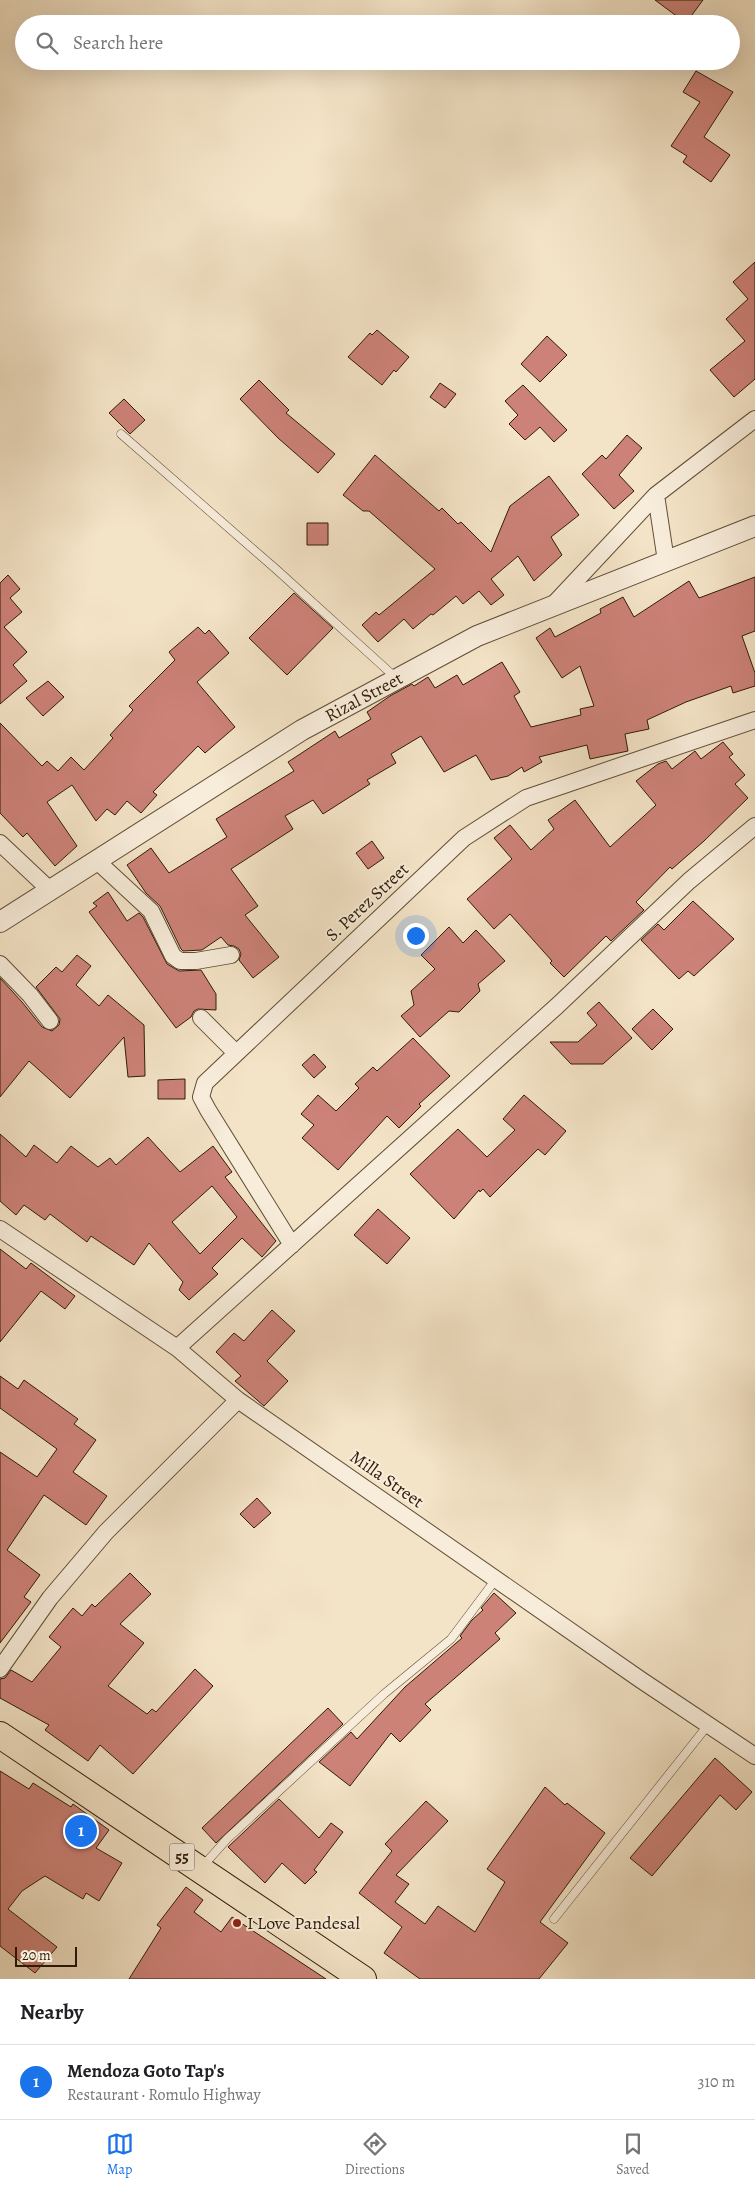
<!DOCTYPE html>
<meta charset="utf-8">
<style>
body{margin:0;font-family:Alegreya,serif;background:#f6f6f6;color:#202124}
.scale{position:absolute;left:15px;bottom:12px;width:62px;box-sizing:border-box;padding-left:5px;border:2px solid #2f1b07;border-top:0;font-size:14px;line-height:18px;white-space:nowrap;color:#2f1b07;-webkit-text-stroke:4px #f8eddb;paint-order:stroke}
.you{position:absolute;left:415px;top:935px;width:18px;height:18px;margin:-12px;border:4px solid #fff;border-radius:50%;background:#1a73e8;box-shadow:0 0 0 8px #1a73e833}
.badge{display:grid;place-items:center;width:32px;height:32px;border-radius:50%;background:#1a73e8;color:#fff;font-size:16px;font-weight:700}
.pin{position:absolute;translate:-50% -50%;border:2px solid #fff;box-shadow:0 1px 5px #0006}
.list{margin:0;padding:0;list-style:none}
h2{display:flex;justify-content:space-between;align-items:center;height:65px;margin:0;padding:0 20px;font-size:21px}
h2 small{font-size:16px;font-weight:400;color:#757577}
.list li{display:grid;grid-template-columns:32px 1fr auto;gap:15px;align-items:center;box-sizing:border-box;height:75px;padding:0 20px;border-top:1px solid #e0e0e0}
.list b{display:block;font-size:19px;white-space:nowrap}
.list p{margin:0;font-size:16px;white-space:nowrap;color:#757577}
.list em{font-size:16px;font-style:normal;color:#757577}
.icon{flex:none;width:28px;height:28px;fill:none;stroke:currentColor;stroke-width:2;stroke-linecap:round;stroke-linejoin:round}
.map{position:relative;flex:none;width:755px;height:1979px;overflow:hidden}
.search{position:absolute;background:#fff;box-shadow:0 5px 20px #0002;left:15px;right:15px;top:15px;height:55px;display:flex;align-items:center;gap:12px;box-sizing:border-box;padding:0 18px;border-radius:28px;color:#757577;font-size:19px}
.sheet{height:140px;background:#fff}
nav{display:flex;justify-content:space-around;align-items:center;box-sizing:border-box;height:70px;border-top:1px solid #e0e0e0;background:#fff;font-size:14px;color:#757577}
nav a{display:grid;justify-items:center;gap:2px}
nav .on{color:#1a73e8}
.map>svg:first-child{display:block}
</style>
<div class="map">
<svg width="755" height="1979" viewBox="0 0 755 1979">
<rect width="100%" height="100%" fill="#f4e4c7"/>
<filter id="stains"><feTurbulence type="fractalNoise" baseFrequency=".004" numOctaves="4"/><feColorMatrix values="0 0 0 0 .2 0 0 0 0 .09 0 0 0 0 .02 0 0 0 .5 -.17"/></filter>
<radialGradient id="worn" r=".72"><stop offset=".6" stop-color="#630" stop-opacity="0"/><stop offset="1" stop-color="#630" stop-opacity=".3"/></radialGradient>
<!-- building -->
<path fill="#cd8278" stroke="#2f1b07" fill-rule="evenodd" d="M 655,0 L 703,0 L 686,23 Z
M 696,71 L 733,92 L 704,137 L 730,155 L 711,182 L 683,162 L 687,156 L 671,146 L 700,102 L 683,92 Z
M 755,262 L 755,379 L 734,397 L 710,370 L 745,341 L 726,319 L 748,299 L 733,282 Z
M 377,330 L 409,357 L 396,372 L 394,370 L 382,385 L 348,357 L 370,333 L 372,335 Z
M 547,336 L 567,355 L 540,382 L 521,364 Z
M 259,380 L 289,410 L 286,413 L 335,454 L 318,473 L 278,438 L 240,399 Z
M 440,383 L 456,394 L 445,408 L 430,397 Z
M 523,385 L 567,430 L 554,442 L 540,427 L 525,440 L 509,424 L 518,415 L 505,401 Z
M 124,399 L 145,420 L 130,434 L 109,413 Z
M 627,435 L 642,448 L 619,475 L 634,491 L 614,509 L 582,474 L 602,455 L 606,459 Z
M 375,455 L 439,511 L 442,508 L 458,524 L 461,522 L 491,552 L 510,506 L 549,476 L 579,515 L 551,537 L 562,555 L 534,581 L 518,556 L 491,579 L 504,595 L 491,605 L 479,591 L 463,604 L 456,596 L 433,615 L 431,614 L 413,629 L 404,619 L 378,642 L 362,625 L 376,612 L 379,615 L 435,569 L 369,511 L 363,511 L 343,495 Z
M 307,523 L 328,523 L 328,545 L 307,545 Z
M 8,575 L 20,589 L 10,598 L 22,612 L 4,627 L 27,652 L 13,665 L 27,681 L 0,704 L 0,583 Z
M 755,577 L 755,631 L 742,636 L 755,673 L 755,686 L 733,693 L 731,686 L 686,702 L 647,720 L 649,729 L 625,734 L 628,751 L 590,759 L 587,745 L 539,757 L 542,762 L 524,772 L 522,767 L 508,776 L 491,780 L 476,755 L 444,772 L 421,736 L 391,754 L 396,763 L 367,780 L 370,784 L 323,814 L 313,800 L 285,816 L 293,829 L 231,869 L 258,906 L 245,915 L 279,957 L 253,978 L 239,960 L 241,954 L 239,949 L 234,946 L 228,945 L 221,937 L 202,950 L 183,951 L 181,949 L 160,906 L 146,893 L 127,865 L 151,848 L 169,873 L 227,837 L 216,819 L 294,771 L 288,762 L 335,731 L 339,738 L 371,719 L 367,712 L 390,696 L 412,684 L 414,686 L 428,677 L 435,688 L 457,675 L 463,685 L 502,662 L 520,692 L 514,696 L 531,727 L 581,715 L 580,709 L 594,706 L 580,666 L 562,678 L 536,638 L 550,628 L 555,637 L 601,613 L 600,609 L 623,597 L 634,617 L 689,581 L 699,598 Z
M 294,593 L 333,628 L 287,675 L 249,638 Z
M 198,627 L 205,634 L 209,630 L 229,653 L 197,682 L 235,727 L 205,753 L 198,746 L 153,792 L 157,795 L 141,813 L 127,801 L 115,815 L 107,809 L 96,821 L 72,785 L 47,802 L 77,846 L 55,866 L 27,833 L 23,837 L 0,813 L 0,723 L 42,766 L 47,761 L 58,771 L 71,757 L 84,770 L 113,738 L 110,735 L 133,710 L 129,706 L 175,660 L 169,652 Z
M 48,681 L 64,697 L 43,716 L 26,698 Z
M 723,742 L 733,754 L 729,757 L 745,775 L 735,784 L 748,798 L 704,841 L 672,869 L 670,867 L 636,902 L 644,910 L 611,941 L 606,936 L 564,977 L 550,963 L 552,961 L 510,914 L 494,929 L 467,899 L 512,859 L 494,838 L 510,825 L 531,850 L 554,829 L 548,820 L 575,800 L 610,847 L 656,805 L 636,781 L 658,764 L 666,761 L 672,769 L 695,751 L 701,759 Z
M 372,841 L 384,858 L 368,869 L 356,853 Z
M 108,892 L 127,921 L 139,913 L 143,917 L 167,964 L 179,971 L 201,970 L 216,994 L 216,1010 L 198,1009 L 194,1011 L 191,1017 L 176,1028 L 89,912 L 97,906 L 93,903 Z
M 693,901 L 734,939 L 694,976 L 688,971 L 679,979 L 641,940 L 658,924 L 664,930 Z
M 449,927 L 463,943 L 476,930 L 505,961 L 478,984 L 480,991 L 459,1012 L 449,1011 L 420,1037 L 401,1016 L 414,1005 L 411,991 L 435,969 L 421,955 Z
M 77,955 L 91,966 L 76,985 L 99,1006 L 108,995 L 144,1025 L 145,1076 L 128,1077 L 124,1037 L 70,1098 L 29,1061 L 0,1097 L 0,978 L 22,1002 L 42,1027 L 52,1031 L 59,1025 L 60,1019 L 36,987 L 56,967 L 62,972 Z
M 599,1002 L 632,1038 L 603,1064 L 571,1064 L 550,1042 L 578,1042 L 597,1025 L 587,1013 Z
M 653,1009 L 673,1029 L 652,1050 L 632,1029 Z
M 413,1038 L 450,1076 L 419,1104 L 421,1106 L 399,1128 L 387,1116 L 338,1170 L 302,1138 L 314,1125 L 301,1114 L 318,1095 L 336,1111 L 359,1088 L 355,1084 L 373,1067 L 377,1071 Z
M 314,1054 L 326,1067 L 314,1078 L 302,1065 Z
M 185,1079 L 185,1099 L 158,1099 L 158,1080 Z
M 524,1095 L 566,1131 L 545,1155 L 538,1149 L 490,1197 L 483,1189 L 480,1192 L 479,1190 L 454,1219 L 410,1174 L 458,1129 L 487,1157 L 515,1130 L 503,1119 Z
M 0,1134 L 26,1157 L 34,1145 L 57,1163 L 71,1146 L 98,1167 L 110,1158 L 116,1165 L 148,1137 L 180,1172 L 213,1146 L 232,1172 L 225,1177 L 276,1241 L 262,1257 L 242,1238 L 212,1268 L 218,1274 L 189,1300 L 179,1290 L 183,1282 L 149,1243 L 134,1265 L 91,1236 L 87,1242 L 50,1214 L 45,1220 L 24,1205 L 16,1215 L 0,1201 ZM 212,1186 L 237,1217 L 200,1254 L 172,1222 Z
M 378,1209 L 410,1238 L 387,1264 L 354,1235 Z
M 0,1249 L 26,1269 L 31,1263 L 75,1296 L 65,1309 L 41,1291 L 0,1342 Z
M 272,1310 L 295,1331 L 267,1361 L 288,1381 L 264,1406 L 235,1381 L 241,1376 L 216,1352 L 234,1333 L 244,1341 Z
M 0,1376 L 18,1389 L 24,1380 L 78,1419 L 74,1424 L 96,1440 L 73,1472 L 107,1496 L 86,1525 L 44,1495 L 7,1550 L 40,1575 L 24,1597 L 31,1602 L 0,1643 L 0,1452 L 37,1477 L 57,1449 L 0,1408 Z
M 257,1498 L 271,1513 L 254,1528 L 240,1514 Z
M 130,1573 L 151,1594 L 120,1624 L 144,1643 L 108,1686 L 147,1714 L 152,1709 L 156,1712 L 195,1669 L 213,1686 L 133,1774 L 100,1745 L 88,1761 L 45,1730 L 49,1725 L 0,1698 L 0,1679 L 5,1678 L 11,1670 L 32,1682 L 61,1647 L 49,1637 L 73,1608 L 82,1616 L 92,1604 L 95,1607 Z
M 494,1593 L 516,1613 L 495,1633 L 500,1639 L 425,1704 L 431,1710 L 400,1742 L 391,1733 L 350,1786 L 319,1762 L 351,1732 L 357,1739 L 405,1687 L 462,1638 L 460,1636 L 472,1620 L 483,1610 L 481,1608 Z
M 328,1708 L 343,1724 L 216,1843 L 202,1828 Z
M 715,1758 L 752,1792 L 736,1810 L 720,1795 L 652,1876 L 630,1858 Z
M 0,1771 L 29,1789 L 33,1783 L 71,1807 L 73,1804 L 109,1830 L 96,1848 L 122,1863 L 99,1901 L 86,1893 L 83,1899 L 45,1876 L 22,1891 L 8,1909 L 57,1947 L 35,1973 L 0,1946 Z
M 545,1787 L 565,1805 L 567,1803 L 605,1833 L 540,1922 L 568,1943 L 539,1979 L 420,1979 L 384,1953 L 402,1927 L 359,1893 L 392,1851 L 385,1844 L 426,1801 L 448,1821 L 396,1875 L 409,1884 L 395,1902 L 425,1924 L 438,1906 L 475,1932 L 505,1882 L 487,1869 Z
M 279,1799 L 319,1838 L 331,1823 L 343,1832 L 314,1870 L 317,1872 L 305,1884 L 282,1863 L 265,1883 L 228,1847 Z
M 186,1887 L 203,1900 L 194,1912 L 221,1932 L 232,1917 L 326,1979 L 129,1979 L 161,1928 L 157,1925 Z"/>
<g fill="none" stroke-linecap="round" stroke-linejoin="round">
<defs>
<path id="service" d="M 121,434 L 277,570 L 395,677
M 202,1867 L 227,1839 L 384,1694 L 451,1639 L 496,1579
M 554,1919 L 708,1725"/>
<path id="minor" d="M 666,561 L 656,495 L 755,419
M 554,604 L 656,495
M 0,843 L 51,891
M 98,862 L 151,911 L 173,956 L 180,961 L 196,961 L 231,955
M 0,964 L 30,995 L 50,1021
M 201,1018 L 236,1053
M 0,1229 L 177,1348 L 238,1400 L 641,1680 L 755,1756
M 292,1245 L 208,1110 L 201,1097 L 205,1083 L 464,838 L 526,798 L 755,720
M 177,1348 L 557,1006 L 689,881 L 755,826
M 0,1669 L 50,1598 L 106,1532 L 238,1400"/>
<g id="tertiary">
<path id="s1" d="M 0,922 L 302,730 L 477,636 L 755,526"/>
</g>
<path id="trunk" d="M 0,1735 L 363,1979"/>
</defs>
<!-- service casing -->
<use href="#service" stroke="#604d37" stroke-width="9"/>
<!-- minor casing -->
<use href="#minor" stroke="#604d37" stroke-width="18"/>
<!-- tertiary casing -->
<use href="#tertiary" stroke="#604d37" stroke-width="22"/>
<!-- trunk casing -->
<use href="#trunk" stroke="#2f1b07" stroke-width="28"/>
<!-- service -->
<use href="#service" stroke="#f8eddb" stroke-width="8"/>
<!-- minor -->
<use href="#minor" stroke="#f8eddb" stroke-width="16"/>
<!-- tertiary -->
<use href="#tertiary" stroke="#f8eddb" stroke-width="20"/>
<!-- trunk -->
<use href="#trunk" stroke="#f4e4c7" stroke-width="26"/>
</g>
<!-- markers -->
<circle fill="#8f2418" stroke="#f8eddb" stroke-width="2" cx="237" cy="1923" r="5"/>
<g text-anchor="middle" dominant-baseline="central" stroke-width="4" stroke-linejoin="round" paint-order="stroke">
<!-- shield labels -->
<rect fill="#f8eddb" stroke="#6b5a47" stroke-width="1" x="169.5" y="1843.5" width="25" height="27" rx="4"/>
<g font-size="16" font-weight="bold" fill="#2f1b07">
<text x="182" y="1857">55</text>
</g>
<!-- street labels -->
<g font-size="18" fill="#2f1b07" stroke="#f8eddb">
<text stroke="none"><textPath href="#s1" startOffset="428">Rizal Street</textPath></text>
<text transform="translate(367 902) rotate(-43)">S. Perez Street</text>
<text transform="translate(387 1479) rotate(35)">Milla Street</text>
</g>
<!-- poi labels -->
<g font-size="18" fill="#2f1b07" stroke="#f8eddb" text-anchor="start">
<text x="247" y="1923">I Love Pandesal</text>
</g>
</g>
<rect width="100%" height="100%" filter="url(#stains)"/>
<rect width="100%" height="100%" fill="url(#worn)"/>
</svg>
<div class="scale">20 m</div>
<div class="you"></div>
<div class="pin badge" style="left:81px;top:1831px">1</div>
<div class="search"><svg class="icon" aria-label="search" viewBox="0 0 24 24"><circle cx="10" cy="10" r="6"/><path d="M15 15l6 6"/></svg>Search here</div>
</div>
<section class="sheet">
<h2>Nearby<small></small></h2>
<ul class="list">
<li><span class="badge">1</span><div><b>Mendoza Goto Tap's</b><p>Restaurant · Romulo Highway</p></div><em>310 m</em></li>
</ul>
</section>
<nav>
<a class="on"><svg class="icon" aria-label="map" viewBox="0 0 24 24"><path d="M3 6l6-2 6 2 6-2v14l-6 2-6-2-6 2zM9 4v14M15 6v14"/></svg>Map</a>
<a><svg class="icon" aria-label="directions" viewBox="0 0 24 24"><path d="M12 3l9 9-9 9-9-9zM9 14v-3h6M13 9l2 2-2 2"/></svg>Directions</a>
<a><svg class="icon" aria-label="saved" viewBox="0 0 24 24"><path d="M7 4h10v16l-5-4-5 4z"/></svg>Saved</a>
</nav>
